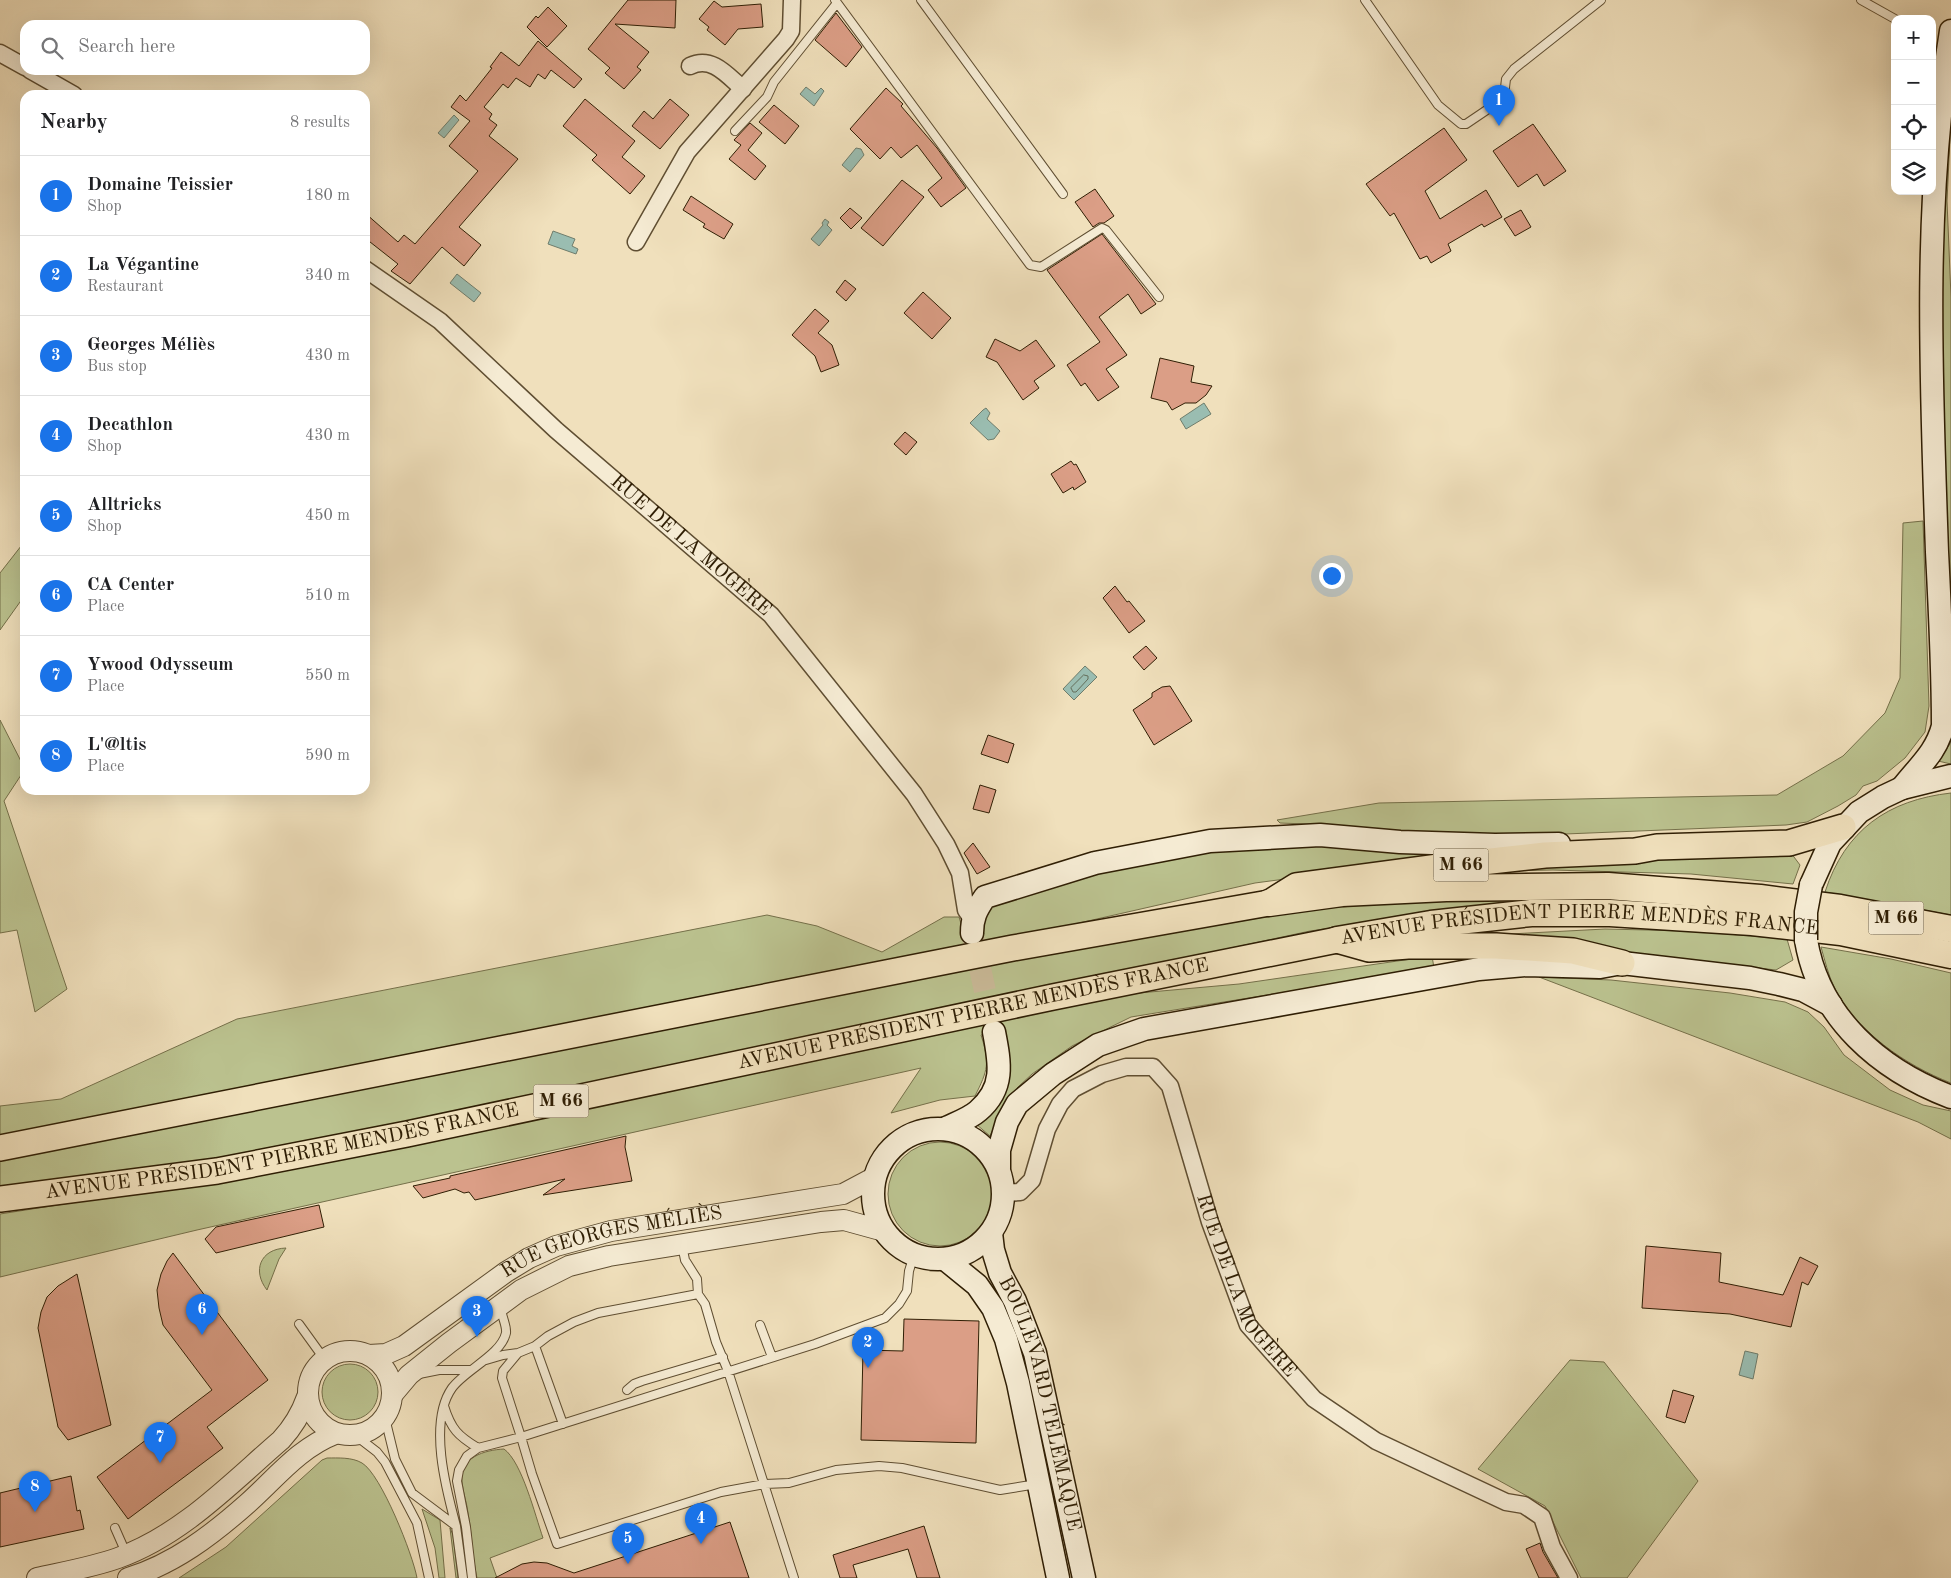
<!DOCTYPE html>
<meta charset="utf-8">
<style>
body{margin:0;font-family:"Old Standard TT",serif;background:#f6f6f6;color:#202124}
.controls{position:absolute;right:15px;top:15px;display:grid;overflow:hidden;border-radius:10px;box-shadow:0 5px 20px #0002}
.controls button{width:45px;height:45px;display:grid;place-items:center;padding:0;border:0;border-bottom:1px solid #e0e0e0;background:#fff;color:#202124;font:25px sans-serif}
.you{position:absolute;left:1331px;top:575px;width:18px;height:18px;margin:-12px;border:4px solid #fff;border-radius:50%;background:#1a73e8;box-shadow:0 0 0 8px #1a73e833}
.badge{display:grid;place-items:center;width:32px;height:32px;border-radius:50%;background:#1a73e8;color:#fff;font-size:16px;font-weight:700}
.pin{position:absolute;translate:-50% -41px;filter:drop-shadow(0 1px 2px #0008)}
.pin::after{content:'';position:absolute;top:26px;width:18px;height:15px;background:inherit;clip-path:polygon(0 0,100% 0,50% 100%)}
.list{margin:0;padding:0;list-style:none}
h2{display:flex;justify-content:space-between;align-items:center;height:65px;margin:0;padding:0 20px;font-size:21px}
h2 small{font-size:16px;font-weight:400;color:#757577}
.list li{display:grid;grid-template-columns:32px 1fr auto;gap:15px;align-items:center;box-sizing:border-box;height:80px;padding:0 20px;border-top:1px solid #e0e0e0}
.list b{display:block;font-size:19px;white-space:nowrap}
.list p{margin:0;font-size:16px;white-space:nowrap;color:#757577}
.list em{font-size:16px;font-style:normal;color:#757577}
.icon{flex:none;width:28px;height:28px;fill:none;stroke:currentColor;stroke-width:2;stroke-linecap:round;stroke-linejoin:round}
.map{position:relative;flex:none;width:1951px;height:1578px;overflow:hidden}
.search{position:absolute;background:#fff;box-shadow:0 5px 20px #0002;left:20px;top:20px;width:350px;height:55px;display:flex;align-items:center;gap:12px;box-sizing:border-box;padding:0 18px;border-radius:15px;color:#757577;font-size:19px}
.panel{position:absolute;background:#fff;box-shadow:0 5px 20px #0002;left:20px;top:90px;width:350px;height:705px;border-radius:15px}
.map>svg:first-child{display:block}
</style>
<div class="map">
<svg width="1951" height="1578" viewBox="0 0 1951 1578">
<rect width="100%" height="100%" fill="#f0e0bc"/>
<filter id="stains"><feTurbulence type="fractalNoise" baseFrequency=".004" numOctaves="4"/><feColorMatrix values="0 0 0 0 .2 0 0 0 0 .09 0 0 0 0 .02 0 0 0 .5 -.17"/></filter>
<radialGradient id="worn" r=".72"><stop offset=".6" stop-color="#630" stop-opacity="0"/><stop offset="1" stop-color="#630" stop-opacity=".3"/></radialGradient>
<!-- green -->
<path fill="#bbc28f" stroke="#75704a" d="M 1951,117 L 1947,201 L 1951,297 L 1951,650 L 1938,244 Z
M 1923,521 L 1929,706 L 1925,732 L 1905,758 L 1877,781 L 1863,786 L 1856,795 L 1838,806 L 1807,822 L 1786,825 L 1565,834 L 1408,833 L 1332,825 L 1280,823 L 1277,820 L 1379,803 L 1777,795 L 1843,756 L 1885,713 L 1900,678 L 1903,523 Z
M 25,541 L 25,595 L 0,630 L 0,573 Z
M 0,720 L 25,769 L 4,801 L 67,989 L 35,1012 L 17,930 L 0,933 Z
M 1951,739 L 1951,764 L 1938,761 L 1950,744 Z
M 1951,793 L 1951,915 L 1825,892 C 1845,830 1888,800 1951,793 Z
M 1321,843 L 1467,855 L 1255,883 L 965,949 L 737,989 L 667,1005 L 0,1135 L 0,1106 L 61,1099 L 237,1019 L 767,915 L 817,926 L 882,952 L 944,917 L 959,917 L 965,937 L 984,934 L 980,925 L 992,901 L 1110,865 L 1230,846 Z
M 1791,853 L 1800,865 L 1793,884 L 1691,874 L 1553,870 L 1504,871 L 1564,862 Z
M 1536,899 L 1310,931 L 324,1143 L 186,1164 L 0,1188 L 0,1157 L 994,963 L 1300,911 C 1378,902 1457,901 1536,899 Z
M 1605,929 L 1691,931 L 1787,939 L 1793,960 L 1776,970 L 1519,941 L 1491,935 Z
M 1821,947 L 1891,959 L 1951,973 L 1951,1083 C 1905,1065 1857,1032 1834,987 C 1828,974 1825,961 1821,947 Z
M 1432,956 L 1434,968 L 1131,1017 L 1072,1046 L 1032,1074 L 1018,1087 L 1004,1105 L 990,1136 L 976,1124 L 1000,1031 L 981,1035 C 990,1063 988,1070 975,1096 L 940,1100 L 891,1113 L 921,1068 L 197,1230 L 0,1277 L 0,1214 L 128,1194 L 1128,994 L 1239,984 Z
M 1539,977 L 1611,980 L 1730,993 L 1785,1002 L 1808,1012 L 1824,1027 L 1844,1055 L 1890,1090 L 1923,1105 L 1951,1111 L 1951,1139 L 1918,1122 Z
M888 1194a52 52 0 1 1 104 0a52 52 0 1 1-104 0Z
M 286,1248 L 279,1259 L 267,1290 C 252,1271 260,1249 286,1248 Z
M 1570,1360 L 1604,1362 L 1698,1481 L 1627,1578 L 1581,1578 L 1545,1506 L 1478,1469 Z
M322 1392a28 28 0 1 1 56 0a28 28 0 1 1-56 0Z
M 504,1449 C 522,1462 535,1515 543,1538 L 490,1558 L 497,1578 L 477,1578 C 472,1556 472,1534 468,1513 C 467,1503 463,1493 462,1482 C 459,1457 485,1450 504,1449 Z
M 327,1458 C 338,1458 352,1457 362,1463 C 381,1474 413,1555 417,1578 L 179,1578 L 226,1547 L 322,1460 Z
M 422,1509 L 440,1520 L 445,1578 L 439,1578 L 435,1548 Z
M 450,1528 L 453,1535 L 458,1578 L 456,1578 Z"/>
<!-- water -->
<path fill="#9abdb1" stroke="#6f7d6c" d="M 806,87 L 815,94 L 821,88 L 824,91 L 814,106 L 800,94 Z
M 454,115 L 459,120 L 444,138 L 438,133 Z
M 856,148 L 861,149 L 864,155 L 850,172 L 842,165 Z
M 825,219 L 829,222 L 827,225 L 832,230 L 819,246 L 811,239 L 823,225 L 822,223 Z
M 553,231 L 575,239 L 572,246 L 578,249 L 576,254 L 548,244 Z
M 457,274 L 481,293 L 474,302 L 450,283 Z
M 1204,403 L 1211,414 L 1186,429 L 1180,419 Z
M 986,408 L 990,413 L 987,419 L 1000,431 L 994,439 L 988,440 L 970,423 L 983,410 Z
M 1085,666 L 1097,677 L 1074,700 L 1063,689 Z
M 1745,1351 L 1758,1354 L 1753,1379 L 1739,1375 Z"/>
<g fill="none" stroke-linecap="round" stroke-linejoin="round">
<!-- shore -->
<path stroke="#646e5a" stroke-width="1" d="M 1084,675 L 1088,676 L 1088,679 L 1076,692 L 1073,692 L 1071,688 Z"/>
</g>
<!-- building -->
<path fill="#db9e86" stroke="#2f1e04" d="M 628,0 L 676,0 L 675,28 L 615,24 L 649,52 L 637,67 L 641,70 L 624,89 L 605,73 L 610,68 L 588,49 Z
M 714,1 L 722,7 L 761,4 L 763,27 L 738,29 L 725,45 L 707,30 L 709,27 L 699,19 Z
M 548,7 L 567,26 L 547,47 L 527,27 L 536,16 L 538,18 Z
M 836,13 L 862,47 L 846,67 L 815,40 Z
M 538,41 L 582,79 L 574,88 L 551,70 L 545,79 L 538,74 L 530,87 L 516,78 L 508,88 L 503,84 L 484,107 L 492,114 L 489,119 L 497,125 L 489,136 L 518,159 L 459,227 L 481,245 L 464,266 L 442,247 L 410,284 L 391,271 L 398,264 L 365,238 L 365,213 L 398,242 L 404,235 L 415,244 L 478,171 L 449,146 L 470,121 L 451,107 L 460,95 L 466,101 L 492,68 L 490,67 L 501,52 L 519,66 Z
M 886,88 L 903,104 L 901,106 L 937,148 L 966,188 L 941,207 L 928,190 L 942,178 L 917,145 L 901,158 L 891,147 L 880,159 L 850,129 Z
M 585,99 L 635,141 L 622,157 L 645,176 L 630,194 L 592,160 L 597,155 L 563,126 Z
M 670,99 L 689,115 L 660,149 L 632,126 L 644,111 L 653,119 Z
M 774,105 L 799,126 L 785,144 L 759,122 Z
M 750,123 L 762,133 L 748,150 L 766,166 L 755,180 L 729,159 L 741,145 L 734,140 Z
M 1533,124 L 1566,171 L 1544,186 L 1537,174 L 1518,187 L 1493,151 Z
M 1444,128 L 1467,160 L 1425,191 L 1440,219 L 1486,190 L 1502,217 L 1484,227 L 1482,224 L 1448,244 L 1451,251 L 1431,263 L 1427,256 L 1420,259 L 1394,213 L 1390,216 L 1366,184 Z
M 902,180 L 924,197 L 883,246 L 861,228 Z
M 1095,189 L 1114,216 L 1104,223 L 1099,223 L 1093,227 L 1075,202 Z
M 691,196 L 733,224 L 724,239 L 703,227 L 705,224 L 683,210 Z
M 850,208 L 862,218 L 851,229 L 840,218 Z
M 1521,210 L 1531,227 L 1515,236 L 1504,219 Z
M 1102,234 L 1156,304 L 1141,314 L 1128,294 L 1099,317 L 1127,355 L 1106,369 L 1119,387 L 1098,401 L 1085,383 L 1081,386 L 1067,365 L 1100,342 L 1047,270 Z
M 845,280 L 856,289 L 846,301 L 836,292 Z
M 923,292 L 951,318 L 932,339 L 904,313 Z
M 815,309 L 829,321 L 818,333 L 832,345 L 839,365 L 821,372 L 815,356 L 792,335 Z
M 995,339 L 1020,351 L 1036,340 L 1055,366 L 1034,381 L 1039,388 L 1023,400 L 997,362 L 986,357 Z
M 1160,358 L 1194,366 L 1191,382 L 1212,386 L 1206,395 L 1196,403 L 1185,403 L 1172,410 L 1167,402 L 1151,398 Z
M 905,432 L 917,442 L 906,455 L 894,444 Z
M 1071,461 L 1074,465 L 1076,464 L 1086,482 L 1074,490 L 1073,487 L 1063,493 L 1051,474 Z
M 1115,586 L 1127,602 L 1129,601 L 1145,621 L 1129,633 L 1103,598 Z
M 1146,646 L 1157,658 L 1144,670 L 1133,657 Z
M 1170,686 L 1192,721 L 1154,745 L 1133,710 L 1152,697 L 1152,693 L 1162,687 Z
M 988,735 L 1014,744 L 1008,763 L 981,754 Z
M 980,785 L 996,790 L 989,813 L 973,809 Z
M 973,843 L 990,867 L 977,874 L 964,853 Z
M 626,1136 L 625,1147 L 632,1181 L 543,1195 L 565,1179 L 475,1200 L 469,1192 L 464,1193 L 455,1189 L 423,1198 L 413,1186 L 450,1178 L 450,1176 Z
M 319,1205 L 324,1227 L 216,1253 L 205,1239 L 216,1227 Z
M 1646,1246 L 1721,1253 L 1719,1282 L 1783,1295 L 1800,1257 L 1818,1266 L 1808,1285 L 1802,1282 L 1791,1327 L 1730,1314 L 1642,1308 Z
M 173,1253 L 268,1380 L 207,1427 L 223,1448 L 128,1519 L 97,1477 L 212,1390 L 163,1325 L 159,1308 L 157,1290 L 161,1274 L 167,1261 Z
M 77,1274 L 111,1425 L 68,1440 L 58,1427 L 38,1328 L 41,1312 L 47,1297 L 58,1286 Z
M 904,1319 L 979,1321 L 976,1443 L 861,1440 L 863,1350 L 903,1351 Z
M 1673,1390 L 1694,1396 L 1685,1423 L 1666,1417 Z
M 71,1476 L 77,1511 L 80,1510 L 84,1529 L 0,1547 L 0,1493 Z
M 730,1522 L 749,1578 L 495,1578 L 522,1564 L 534,1562 L 547,1563 L 574,1573 Z
M 924,1526 L 940,1578 L 917,1578 L 908,1549 L 853,1565 L 857,1578 L 840,1578 L 833,1555 Z
M 1540,1543 L 1543,1552 L 1558,1578 L 1539,1578 L 1526,1549 Z"/>
<g fill="none" stroke-linecap="round" stroke-linejoin="round">
<!-- secondary-tunnel -->
<path stroke="#c9b997" stroke-width="22" stroke-dasharray="22 11" stroke-linecap="butt" d="M 973,937 L 993,1027"/>
<defs>
<path id="service" d="M 835,0 L 1030,265 L 1041,267 L 1102,228 L 1106,230 L 1159,297
M 921,0 L 1063,194
M 1365,0 L 1438,105 L 1461,124 L 1466,124 L 1500,101 L 1504,96 L 1506,79 L 1514,69 L 1601,0
M 1861,0 L 1895,19
M 735,131 L 767,97 L 774,82 L 837,3
M 682,1245 L 685,1260 L 697,1279 L 698,1294 L 705,1304 L 716,1342 L 728,1371 L 794,1578
M 914,1255 L 909,1271 L 907,1291 L 899,1304 L 885,1318 L 815,1344 L 521,1437 L 532,1474 L 557,1544 L 721,1492 L 765,1484 L 789,1483 L 836,1470 L 879,1466 L 902,1468 L 1000,1490 L 1037,1484
M 299,1324 L 325,1360
M 760,1325 L 772,1357
M 535,1346 L 563,1424
M 486,1360 L 503,1355 L 518,1353 L 535,1346 L 548,1336 L 574,1322 L 598,1313 L 698,1294
M 419,1374 L 439,1370 L 470,1370
M 627,1390 L 634,1384 L 642,1381 L 723,1357
M 444,1406 C 451,1429 458,1436 478,1448
M 385,1418 L 395,1459 L 412,1493 L 456,1526 L 463,1578
M 355,1435 L 377,1452 L 385,1462 L 417,1523 L 429,1578
M 456,1526 C 446,1489 428,1422 452,1388 C 465,1370 501,1355 506,1333 C 507,1325 501,1316 501,1307
M 115,1528 L 126,1553
M 472,1578 L 466,1527 L 457,1481 L 459,1470 L 467,1456 L 478,1448 L 521,1437 L 502,1378 L 503,1371 L 518,1353"/>
<g id="minor">
<path d="M 0,53 L 25,67"/>
<path d="M 690,66 C 712,55 728,76 743,89"/>
<path d="M 30,70 L 74,95"/>
<path d="M 636,242 L 687,152 L 786,39 L 791,31 L 792,0"/>
<path id="s1" d="M 365,269 L 440,321 L 556,430 L 771,615 L 914,794 L 946,844 L 960,873 L 966,910 L 972,919"/>
<path id="s2" d="M 1004,1193 L 1020,1192 L 1032,1180 L 1047,1129 L 1060,1104 L 1073,1089 L 1102,1074 L 1126,1067 L 1153,1067 L 1170,1086 L 1210,1222 L 1248,1325 L 1314,1399 L 1376,1441 L 1506,1502 L 1524,1505 L 1542,1517 L 1552,1547 L 1569,1578"/>
</g>
<g id="tertiary">
<circle cx="350" cy="1393" r="42"/>
<path id="s3" d="M 369,1355 L 386,1354 L 404,1346 L 506,1272 L 529,1258 L 556,1246 L 611,1231 L 843,1194 L 875,1177"/>
<path d="M 393,1394 L 409,1375 L 449,1343 L 521,1290 L 569,1266 L 609,1256 L 821,1222 L 844,1220 L 884,1231"/>
<path d="M 37,1578 C 64,1572 93,1567 118,1558 C 182,1535 230,1484 281,1440 C 293,1427 301,1414 307,1397"/>
<path d="M 128,1578 C 174,1564 212,1535 248,1503 C 276,1478 299,1448 335,1434"/>
</g>
<g id="secondary">
<path d="M 1902,788 C 1919,766 1936,753 1943,726 C 1943,668 1940,610 1937,552 C 1931,379 1923,202 1951,31"/>
<path d="M 1811,885 L 1830,843 L 1859,812 L 1883,797 L 1902,788 L 1951,776"/>
<path d="M 972,933 C 972,918 976,910 985,897 L 1095,863 L 1210,841 L 1320,835 L 1400,842 L 1495,845 L 1559,844"/>
<path d="M 1806,940 C 1819,1018 1880,1070 1951,1097"/>
<circle cx="938" cy="1194" r="65"/>
<path d="M 944,1129 C 954,1124 969,1119 978,1111 C 1005,1088 1000,1063 994,1032"/>
<path d="M 999,1168 L 999,1150 L 1007,1122 L 1017,1104 L 1053,1074 L 1098,1045 L 1144,1029 L 1479,969 L 1526,965 L 1600,967 L 1622,963 L 1750,978 L 1779,984 L 1803,990 L 1831,1005"/>
<path id="s4" d="M 991,1233 L 993,1250 L 1000,1273 L 1015,1301 L 1035,1353 L 1084,1578"/>
<path d="M 945,1259 L 977,1285 L 993,1308 L 1006,1339 L 1018,1383 L 1058,1578"/>
</g>
<g id="primary">
<path d="M 0,1148 L 1013,948 L 1269,903 L 1296,886 L 1446,866 L 1545,855 L 1635,851 L 1657,847 L 1789,843 L 1843,827"/>
<path id="s5" d="M 0,1199 L 217,1171 L 407,1134 L 1053,997 L 1337,940 L 1369,949 L 1408,946 L 1496,946 L 1573,951 L 1622,963"/>
</g>
<g id="trunk">
<path d="M 1269,903 L 1342,893 L 1446,888 L 1608,886 L 1760,898 L 1840,908 L 1951,929"/>
<path id="s6" d="M 1337,940 L 1431,924 L 1531,913 L 1610,913 L 1752,922 L 1841,932 L 1951,955"/>
</g>
</defs>
<!-- service casing -->
<use href="#service" stroke="#5f4e32" stroke-width="10"/>
<!-- minor casing -->
<use href="#minor" stroke="#5f4e32" stroke-width="19"/>
<!-- tertiary casing -->
<use href="#tertiary" stroke="#5f4e32" stroke-width="22"/>
<!-- secondary casing -->
<use href="#secondary" stroke="#2f1e04" stroke-width="25"/>
<!-- primary casing -->
<use href="#primary" stroke="#2f1e04" stroke-width="28"/>
<!-- trunk casing -->
<use href="#trunk" stroke="#2f1e04" stroke-width="29"/>
<!-- service -->
<use href="#service" stroke="#f5ebd3" stroke-width="8"/>
<!-- minor -->
<use href="#minor" stroke="#f5ebd3" stroke-width="16"/>
<!-- tertiary -->
<use href="#tertiary" stroke="#f5ebd3" stroke-width="20"/>
<!-- secondary -->
<use href="#secondary" stroke="#f5ebd3" stroke-width="22"/>
<!-- primary -->
<use href="#primary" stroke="#f0e0bc" stroke-width="25"/>
<!-- trunk -->
<use href="#trunk" stroke="#f0e0bc" stroke-width="26"/>
<defs>
<path id="secondary-bridge" d="M 1806,940 L 1806,912 L 1811,885"/>
</defs>
<!-- secondary-bridge casing -->
<use href="#secondary-bridge" stroke="#2f1e04" stroke-width="25" stroke-linecap="butt"/>
<!-- secondary-bridge -->
<use href="#secondary-bridge" stroke="#f5ebd3" stroke-width="22"/>
</g>
<g text-anchor="middle" dominant-baseline="central" stroke-width="4.5" stroke-linejoin="round" paint-order="stroke">
<!-- shield labels -->
<g fill="#f5ebd3" stroke="#6a5c42" stroke-width="1">
<rect x="1433.5" y="848.5" width="55" height="33" rx="4"/>
<rect x="1868.5" y="901.5" width="55" height="33" rx="4"/>
<rect x="533.5" y="1084.5" width="55" height="33" rx="4"/>
</g>
<g font-size="19" font-weight="bold" fill="#2f1e04">
<text x="1461" y="865">M 66</text>
<text x="1896" y="918">M 66</text>
<text x="561" y="1101">M 66</text>
</g>
<!-- street labels -->
<g font-size="20" fill="#2f1e04" stroke="#f5ebd3">
<text stroke="none"><textPath href="#s1" startOffset="428">RUE DE LA MOGÈRE</textPath></text>
<text stroke="none"><textPath href="#s6" startOffset="244">AVENUE PRÉSIDENT PIERRE MENDÈS FRANCE</textPath></text>
<text stroke="none"><textPath href="#s5" startOffset="991">AVENUE PRÉSIDENT PIERRE MENDÈS FRANCE</textPath></text>
<text stroke="none"><textPath href="#s5" startOffset="286">AVENUE PRÉSIDENT PIERRE MENDÈS FRANCE</textPath></text>
<text stroke="none"><textPath href="#s3" startOffset="274">RUE GEORGES MÉLIÈS</textPath></text>
<text stroke="none"><textPath href="#s2" startOffset="460">RUE DE LA MOGÈRE</textPath></text>
<text stroke="none"><textPath href="#s4" startOffset="179">BOULEVARD TÉLÉMAQUE</textPath></text>
</g>
</g>
<rect width="100%" height="100%" filter="url(#stains)"/>
<rect width="100%" height="100%" fill="url(#worn)"/>
</svg>
<div class="controls">
<button>+</button>
<button>−</button>
<button><svg class="icon" aria-label="locate" viewBox="0 0 24 24"><circle cx="12" cy="12" r="6"/><path d="M12 2v4M12 18v4M2 12h4M18 12h4"/></svg></button>
<button><svg class="icon" aria-label="layers" viewBox="0 0 24 24"><path d="M12 4l9 5-9 5-9-5zM3 14l9 5 9-5"/></svg></button>
</div>
<div class="you"></div>
<div class="pin badge" style="left:1499px;top:126px">1</div>
<div class="pin badge" style="left:868px;top:1368px">2</div>
<div class="pin badge" style="left:477px;top:1337px">3</div>
<div class="pin badge" style="left:701px;top:1544px">4</div>
<div class="pin badge" style="left:628px;top:1564px">5</div>
<div class="pin badge" style="left:202px;top:1335px">6</div>
<div class="pin badge" style="left:160px;top:1463px">7</div>
<div class="pin badge" style="left:35px;top:1512px">8</div>
<div class="search"><svg class="icon" aria-label="search" viewBox="0 0 24 24"><circle cx="10" cy="10" r="6"/><path d="M15 15l6 6"/></svg>Search here</div>
<section class="panel">
<h2>Nearby<small>8 results</small></h2>
<ul class="list">
<li><span class="badge">1</span><div><b>Domaine Teissier</b><p>Shop</p></div><em>180 m</em></li>
<li><span class="badge">2</span><div><b>La Végantine</b><p>Restaurant</p></div><em>340 m</em></li>
<li><span class="badge">3</span><div><b>Georges Méliès</b><p>Bus stop</p></div><em>430 m</em></li>
<li><span class="badge">4</span><div><b>Decathlon</b><p>Shop</p></div><em>430 m</em></li>
<li><span class="badge">5</span><div><b>Alltricks</b><p>Shop</p></div><em>450 m</em></li>
<li><span class="badge">6</span><div><b>CA Center</b><p>Place</p></div><em>510 m</em></li>
<li><span class="badge">7</span><div><b>Ywood Odysseum</b><p>Place</p></div><em>550 m</em></li>
<li><span class="badge">8</span><div><b>L'@ltis</b><p>Place</p></div><em>590 m</em></li>
</ul>
</section>
</div>
